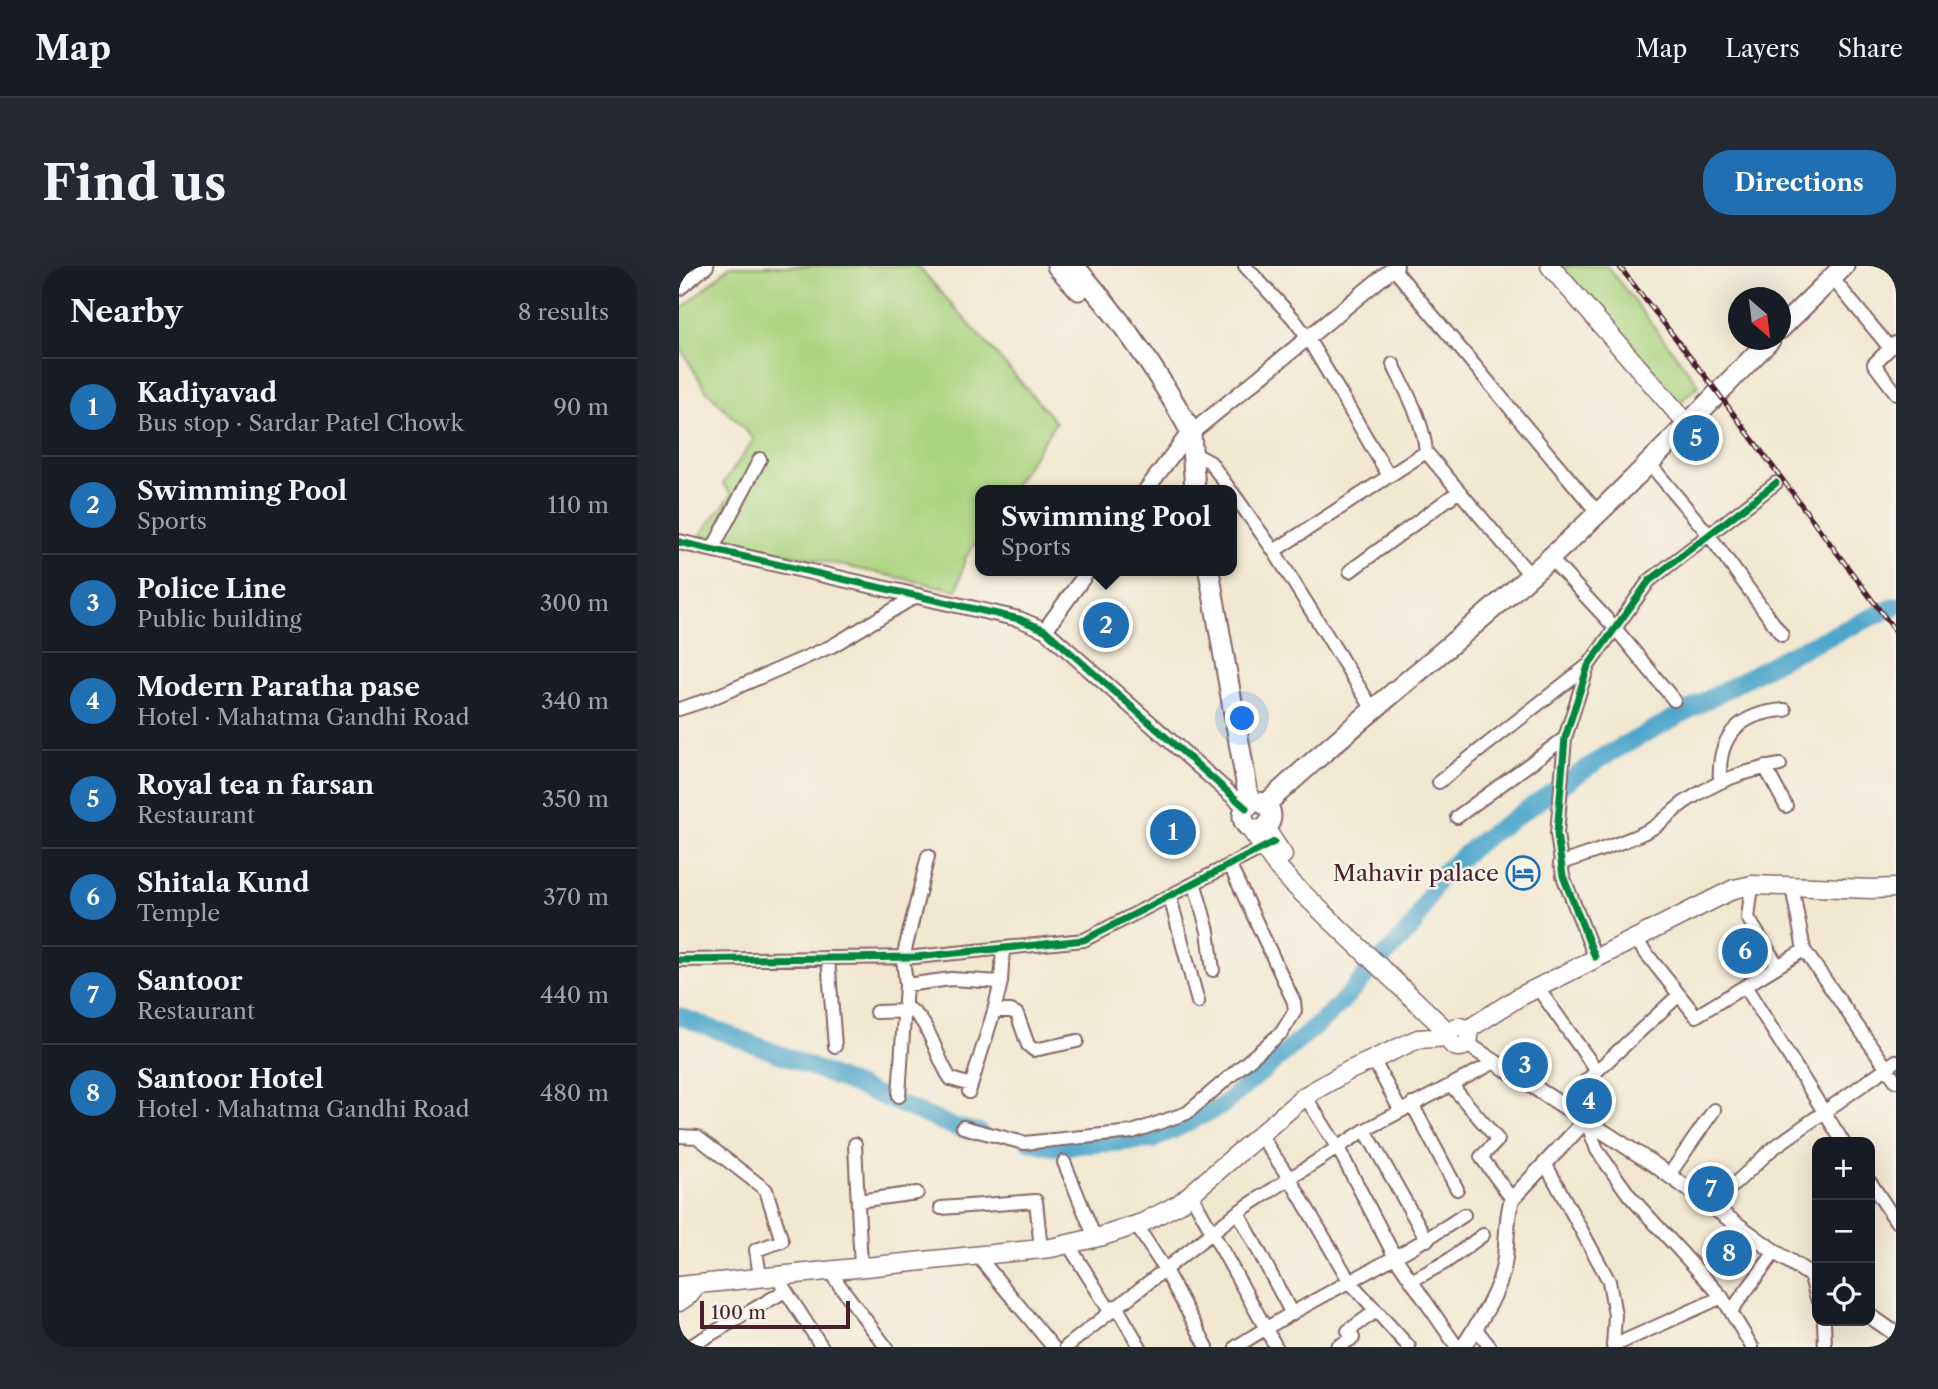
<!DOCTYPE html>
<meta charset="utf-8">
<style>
body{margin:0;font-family:"Libre Caslon Text",serif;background:#242831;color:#f1f3f6}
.controls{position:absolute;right:21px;bottom:21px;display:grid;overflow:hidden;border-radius:14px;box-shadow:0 7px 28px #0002}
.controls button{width:63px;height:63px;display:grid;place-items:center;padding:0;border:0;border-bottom:2px solid #363941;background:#171b24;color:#f1f3f6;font:35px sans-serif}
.compass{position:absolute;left:1049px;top:21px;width:63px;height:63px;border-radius:50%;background:#171b24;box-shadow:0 7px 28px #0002;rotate:152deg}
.scale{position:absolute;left:21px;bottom:18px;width:150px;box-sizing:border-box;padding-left:7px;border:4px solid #4a1f2b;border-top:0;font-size:19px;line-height:24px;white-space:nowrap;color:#4a1f2b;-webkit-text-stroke:5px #f7f3e8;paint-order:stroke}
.you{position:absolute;left:564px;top:453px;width:24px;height:24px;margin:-18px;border:5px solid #fff;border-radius:50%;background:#1a73e8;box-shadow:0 0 0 10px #1a73e833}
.badge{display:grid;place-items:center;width:46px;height:46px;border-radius:50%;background:#1f6fb2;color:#fff;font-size:23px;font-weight:700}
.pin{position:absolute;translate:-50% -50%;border:4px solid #fff;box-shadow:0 2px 7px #0006}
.popup{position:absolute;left:296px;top:219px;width:262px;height:91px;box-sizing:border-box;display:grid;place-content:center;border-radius:14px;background:#171b24;filter:drop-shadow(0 2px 5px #0005);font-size:23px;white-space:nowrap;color:#9ea1a6}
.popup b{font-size:26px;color:#f1f3f6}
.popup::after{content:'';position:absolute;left:50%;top:100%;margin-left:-14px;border:14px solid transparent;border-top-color:#171b24}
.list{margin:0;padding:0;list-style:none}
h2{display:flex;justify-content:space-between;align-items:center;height:91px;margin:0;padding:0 28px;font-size:30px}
h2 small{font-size:23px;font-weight:400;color:#9ea1a6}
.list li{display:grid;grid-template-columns:46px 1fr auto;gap:21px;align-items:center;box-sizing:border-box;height:98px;padding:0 28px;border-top:2px solid #363941}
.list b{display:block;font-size:26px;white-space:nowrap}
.list p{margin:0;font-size:23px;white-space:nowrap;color:#9ea1a6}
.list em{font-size:23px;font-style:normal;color:#9ea1a6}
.icon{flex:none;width:38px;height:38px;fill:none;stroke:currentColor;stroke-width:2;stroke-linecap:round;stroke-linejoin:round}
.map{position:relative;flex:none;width:1217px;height:1081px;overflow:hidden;border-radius:28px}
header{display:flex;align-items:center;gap:42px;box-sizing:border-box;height:98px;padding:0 35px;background:#171b24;border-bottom:2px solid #363941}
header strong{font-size:33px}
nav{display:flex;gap:38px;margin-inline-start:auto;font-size:24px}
.intro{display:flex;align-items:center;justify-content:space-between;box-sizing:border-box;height:168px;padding:0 42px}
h1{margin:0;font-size:49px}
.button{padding:18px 32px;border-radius:28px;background:#1f6fb2;color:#fff;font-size:24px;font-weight:700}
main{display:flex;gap:42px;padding:0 42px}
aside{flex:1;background:#171b24;border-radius:28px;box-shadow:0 7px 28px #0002}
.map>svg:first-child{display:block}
</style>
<header>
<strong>Map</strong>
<nav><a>Map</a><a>Layers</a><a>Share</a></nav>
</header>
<div class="intro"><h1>Find us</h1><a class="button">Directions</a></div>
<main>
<aside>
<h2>Nearby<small>8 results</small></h2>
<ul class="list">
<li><span class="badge">1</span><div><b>Kadiyavad</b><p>Bus stop · Sardar Patel Chowk</p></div><em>90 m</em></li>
<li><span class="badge">2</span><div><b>Swimming Pool</b><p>Sports</p></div><em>110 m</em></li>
<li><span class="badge">3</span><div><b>Police Line</b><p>Public building</p></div><em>300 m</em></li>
<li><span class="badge">4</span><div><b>Modern Paratha pase</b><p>Hotel · Mahatma Gandhi Road</p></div><em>340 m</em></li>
<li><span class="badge">5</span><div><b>Royal tea n farsan</b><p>Restaurant</p></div><em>350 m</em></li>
<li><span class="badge">6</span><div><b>Shitala Kund</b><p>Temple</p></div><em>370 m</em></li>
<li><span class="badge">7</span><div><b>Santoor</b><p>Restaurant</p></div><em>440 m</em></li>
<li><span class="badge">8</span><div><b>Santoor Hotel</b><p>Hotel · Mahatma Gandhi Road</p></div><em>480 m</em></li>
</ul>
</aside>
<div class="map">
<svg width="1217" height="1081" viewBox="0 0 1217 1081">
<rect width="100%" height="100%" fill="#f7f3e8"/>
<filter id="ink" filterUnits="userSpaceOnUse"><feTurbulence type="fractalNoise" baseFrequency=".0143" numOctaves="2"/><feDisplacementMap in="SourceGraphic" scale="14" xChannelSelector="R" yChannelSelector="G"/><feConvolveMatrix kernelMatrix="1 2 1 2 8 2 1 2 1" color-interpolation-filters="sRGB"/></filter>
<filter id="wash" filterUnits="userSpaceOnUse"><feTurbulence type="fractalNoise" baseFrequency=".00686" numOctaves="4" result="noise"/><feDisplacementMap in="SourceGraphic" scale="28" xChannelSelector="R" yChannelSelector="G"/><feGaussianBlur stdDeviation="1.57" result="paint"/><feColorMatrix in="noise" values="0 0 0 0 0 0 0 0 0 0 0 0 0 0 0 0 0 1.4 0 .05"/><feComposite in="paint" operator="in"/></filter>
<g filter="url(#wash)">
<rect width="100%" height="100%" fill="#f2e8d1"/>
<!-- green -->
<path fill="#aad480" stroke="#7a7a56" stroke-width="2" d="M 51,0 L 239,0 L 377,156 L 332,224 L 301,224 L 301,270 L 286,293 L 278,324 L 21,269 L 53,228 L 44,218 L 75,173 L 27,124 L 0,80 L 0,45 Z
M 880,0 L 928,0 L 1020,119 L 999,138 Z"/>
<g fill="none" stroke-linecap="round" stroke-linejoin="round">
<!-- river -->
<path stroke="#4ea6cb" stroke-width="18" d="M 0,750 L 108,791 L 275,861 L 300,866
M 351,876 L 374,881 L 474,874 L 543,840 L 649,750 L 735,659 L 761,609 L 803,574 L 924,491 L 1106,391 L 1217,340"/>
</g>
</g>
<g filter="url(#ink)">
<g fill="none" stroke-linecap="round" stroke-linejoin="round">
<defs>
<path id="minor" d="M 566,0 L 614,52 L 628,71 L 710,210
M 714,2 L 913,240
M 1154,13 L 1210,81
M 0,23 L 28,0
M 1216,77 L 1195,98 L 1217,127
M 714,98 C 728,127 744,154 747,186 L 852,310
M 514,187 L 531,196 L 551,224
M 970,197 L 1030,269 L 1103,369
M 553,226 L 595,285 L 695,445
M 33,284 L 81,193
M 595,285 L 747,186
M 871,292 L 936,362 L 995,434
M 671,305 L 780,225
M 0,443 L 31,433 L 153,380 L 239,329
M 1086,501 L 1107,540
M 760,516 L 908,400
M 1041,516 C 1038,470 1060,447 1106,444
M 778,551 L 886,472
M 881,598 C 910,587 944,578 972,563 C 985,556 994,544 1006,536 C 1038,515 1064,505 1101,499
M 516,619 L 529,665 L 534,704
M 1073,619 L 1069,652 L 1099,700
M 1113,621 L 1125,684 L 1217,815
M 491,631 L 519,736
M 955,672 L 1017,750 L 1125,684
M 916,691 L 884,610 L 878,568 L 886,472 L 909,400 L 970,315 L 1097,217
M 149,692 L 156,780
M 0,694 L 237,691 L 405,674 L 591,578
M 227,719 L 272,713 L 322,716
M 1066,720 L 1164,876
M 858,721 L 918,805
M 226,742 C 250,748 257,794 272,813 L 292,819
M 315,745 L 332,745 L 338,748 L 349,779 L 355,784 L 398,775
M 197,746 L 226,745
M 694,793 L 721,844
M 772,819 L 819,874 L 802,891 L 833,933
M 290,826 L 315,745 L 322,716 L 324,682
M 220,830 L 227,719 L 224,692 L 249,590
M 626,830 L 659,882 L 716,991 L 778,1081
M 733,838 L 778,923
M 882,838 L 1000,729
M 907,854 L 918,884 L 950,929 L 1043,1031 L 1073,1081
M 284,861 L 345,877 L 453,866 L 508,847 L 603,766 L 616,745 L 615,736 L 551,600
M 686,864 L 748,974
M 581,869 L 611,913 L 671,1016 L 730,1081
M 0,870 L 18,871 L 87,924 L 103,975 L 77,984 L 81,1011
M 176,878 L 182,1001
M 385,896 L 416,972
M 867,899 L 930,1015 L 936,1049 L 934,1081
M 990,909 L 1035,844
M 1191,916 L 1217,955
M 512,928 L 597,1081
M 179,935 L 238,927
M 1031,941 L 1093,883 L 1217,795
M 262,942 L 357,935 L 362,983
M 559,946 L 613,1048
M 457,959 L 485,1002 L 528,1081
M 389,978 L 431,1045
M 298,989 L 374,1081
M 150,1005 L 207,1081
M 1131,1008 L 1138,1032
M 732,1015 L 767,996 L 804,969
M 103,1019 L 143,1081
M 437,1040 L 461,1081
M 1052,1045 L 1096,986
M 1145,1055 L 1146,1081
M 796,1062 L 811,1081
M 934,1080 L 1043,1031
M 10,1081 L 106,1025
M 387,1081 L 559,946 L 686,864 L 816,796
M 557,1081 C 630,1033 712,998 785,949
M 658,1081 L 674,1072 L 669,1065 L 697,1045"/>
<path id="tertiary" d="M 467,224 L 506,172 L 717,0
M 0,276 L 340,353 L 366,364 L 567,542
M 366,364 L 409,305
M 788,778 L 976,899 L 1096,986 L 1138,1013
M 1191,1050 L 1217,1068
M 784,1081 C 800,1056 820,1028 825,998 C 829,976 826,954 833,933 L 907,854"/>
<path id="secondary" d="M 871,0 L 1009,159
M 570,561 L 596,598 L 614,618 L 771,768
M 586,562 L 604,589
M770 771a10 10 0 1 1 20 0a10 10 0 1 1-20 0Z
M 788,764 L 840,731 L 1055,623 L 1073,619 L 1193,623 L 1217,622
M 0,1020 L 372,982 L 424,970 L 463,957 L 500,938 L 626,830 L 669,805 L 739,773 L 770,771
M 0,1036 L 10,1029 L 19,1018"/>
<path id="primary" d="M 378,0 L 400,24
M 395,0 C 439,49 475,100 507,157 L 512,168 L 516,224
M 1101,63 L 1165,0
M 530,305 L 571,539
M564 550a14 14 0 1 1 28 0a14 14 0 1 1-28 0Z
M 586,539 C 672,459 765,387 852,309 C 936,235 1013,153 1091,74"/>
</defs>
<!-- minor casing -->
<use href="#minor" stroke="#856565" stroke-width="16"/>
<!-- tertiary casing -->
<use href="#tertiary" stroke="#856565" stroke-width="18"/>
<!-- secondary casing -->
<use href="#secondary" stroke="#856565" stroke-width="21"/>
<!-- primary casing -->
<use href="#primary" stroke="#856565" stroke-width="23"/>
<!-- minor -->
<use href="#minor" stroke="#fff" stroke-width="12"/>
<!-- tertiary -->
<use href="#tertiary" stroke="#fff" stroke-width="14"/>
<!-- secondary -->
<use href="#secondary" stroke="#fff" stroke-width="18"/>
<!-- primary -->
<use href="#primary" stroke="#fff" stroke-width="19"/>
<defs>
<path id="rail" d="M 940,0 L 1033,119 L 1217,366"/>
</defs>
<!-- rail casing -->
<use href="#rail" stroke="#4a1f2b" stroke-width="5"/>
<!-- rail -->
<use href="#rail" stroke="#f7f3e8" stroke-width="2.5" stroke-dasharray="8" stroke-linecap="butt"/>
<defs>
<path id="cycleway" d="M 0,276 L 340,353 L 366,364 L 567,542
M 916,691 L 884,610 L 878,568 L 886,472 L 909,400 L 970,315 L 1097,217
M 0,694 L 237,691 L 405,674 L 595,576"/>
</defs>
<!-- cycleway casing -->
<use href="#cycleway" stroke="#f7f3e8" stroke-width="11"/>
<!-- cycleway -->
<use href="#cycleway" stroke="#00873e" stroke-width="7"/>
</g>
</g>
<!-- icons -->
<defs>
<symbol id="hotel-ring" viewBox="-11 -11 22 22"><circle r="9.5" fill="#f7f3e8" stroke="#1f6fb2" stroke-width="1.5"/><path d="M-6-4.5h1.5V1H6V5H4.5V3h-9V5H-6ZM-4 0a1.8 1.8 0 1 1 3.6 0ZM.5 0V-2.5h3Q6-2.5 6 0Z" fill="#1f6fb2"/></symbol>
</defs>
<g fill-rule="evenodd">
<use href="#hotel-ring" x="825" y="588" width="38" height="38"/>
</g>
<g text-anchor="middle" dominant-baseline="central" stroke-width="5" stroke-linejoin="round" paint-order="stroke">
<!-- poi labels -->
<g font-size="23" fill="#4a1f2b" stroke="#f7f3e8" text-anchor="end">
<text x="820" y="607">Mahavir palace</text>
</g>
</g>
</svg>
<div class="controls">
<button>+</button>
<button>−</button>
<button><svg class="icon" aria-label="locate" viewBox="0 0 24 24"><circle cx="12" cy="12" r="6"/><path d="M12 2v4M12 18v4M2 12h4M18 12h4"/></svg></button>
</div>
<svg class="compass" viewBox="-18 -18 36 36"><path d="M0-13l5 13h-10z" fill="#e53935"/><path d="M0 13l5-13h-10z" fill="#9ea1a6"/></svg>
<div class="scale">100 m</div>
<div class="you"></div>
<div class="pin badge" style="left:494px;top:566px">1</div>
<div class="pin badge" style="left:427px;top:359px">2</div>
<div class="popup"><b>Swimming Pool</b>Sports</div>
<div class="pin badge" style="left:846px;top:799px">3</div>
<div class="pin badge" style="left:910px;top:835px">4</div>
<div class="pin badge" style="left:1017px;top:172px">5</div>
<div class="pin badge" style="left:1066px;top:685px">6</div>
<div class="pin badge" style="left:1032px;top:923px">7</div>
<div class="pin badge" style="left:1050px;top:987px">8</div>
</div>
</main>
